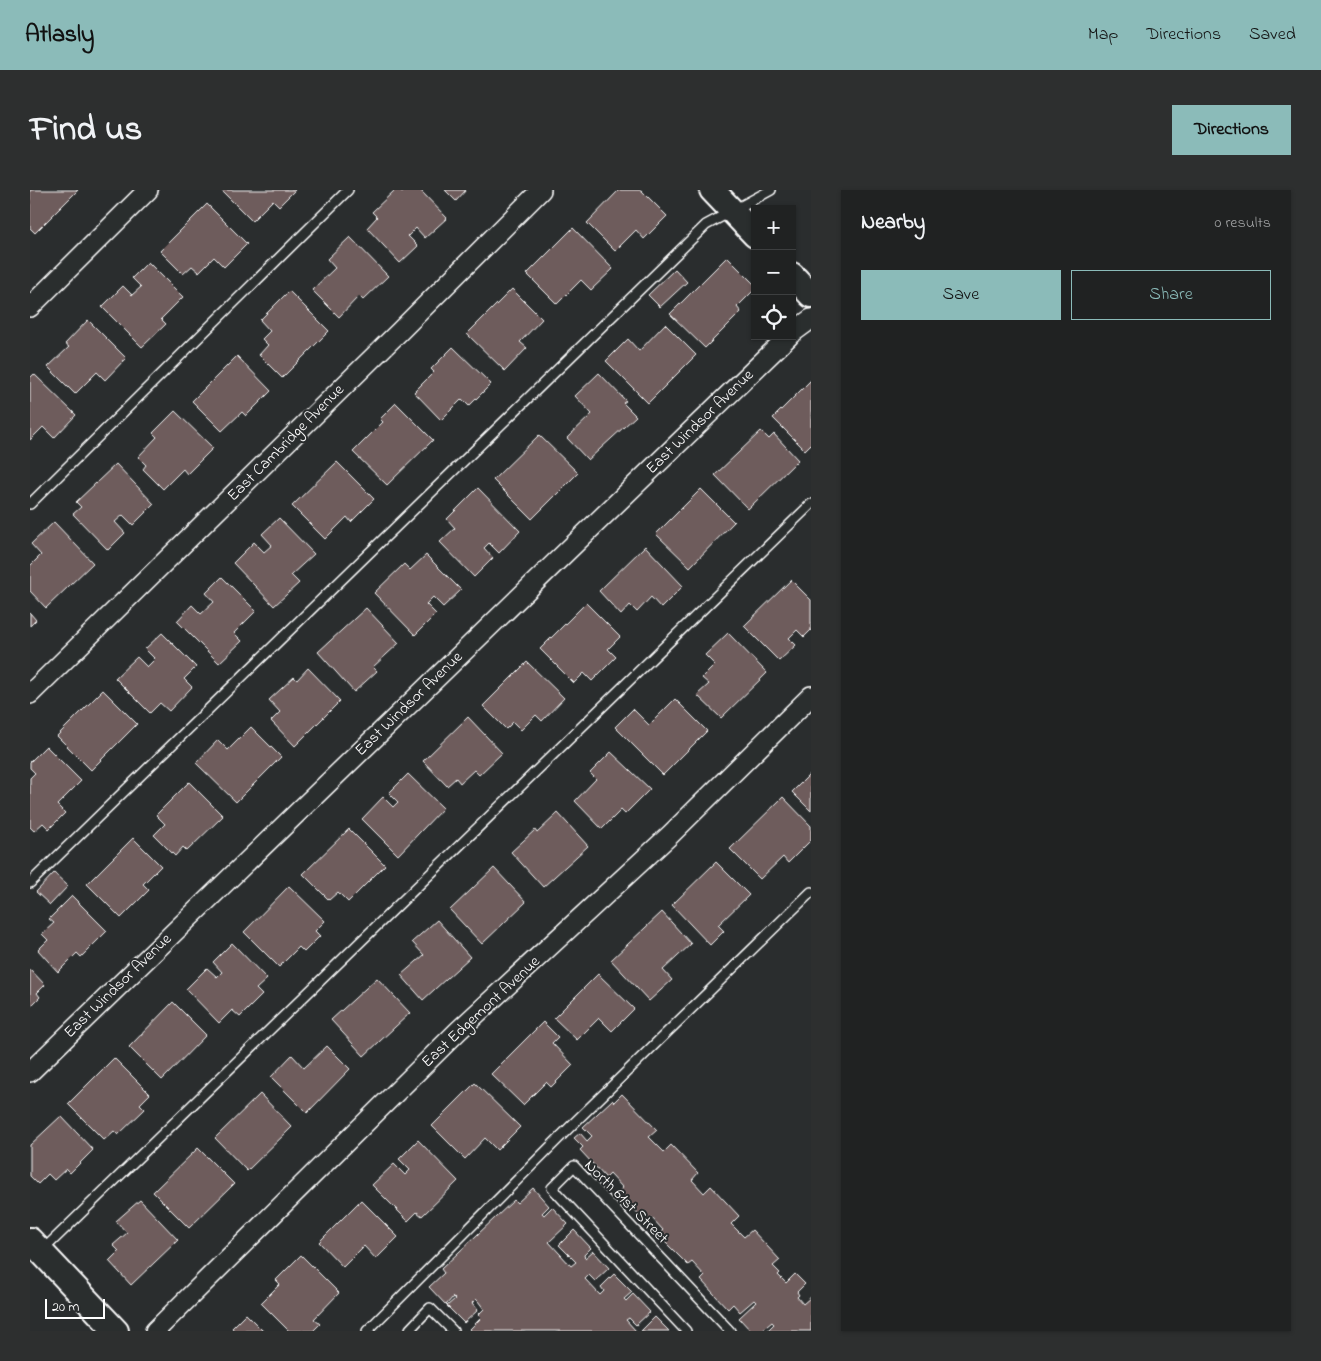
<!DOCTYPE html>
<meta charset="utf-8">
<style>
body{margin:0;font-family:"Indie Flower",sans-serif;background:#2d2f2f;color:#f1f3f6}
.controls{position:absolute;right:15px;top:15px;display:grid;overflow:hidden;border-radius:0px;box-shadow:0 1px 4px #0004}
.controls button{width:45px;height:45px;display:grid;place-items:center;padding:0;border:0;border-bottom:1px solid #3d3f40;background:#202222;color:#f1f3f6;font:25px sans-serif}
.scale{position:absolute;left:15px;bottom:12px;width:60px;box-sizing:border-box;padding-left:5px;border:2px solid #fff;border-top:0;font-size:14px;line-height:18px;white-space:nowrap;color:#fff;-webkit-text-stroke:4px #2a2d2e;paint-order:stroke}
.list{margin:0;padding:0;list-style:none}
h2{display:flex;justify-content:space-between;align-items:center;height:65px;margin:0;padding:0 20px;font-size:21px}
h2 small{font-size:16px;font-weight:400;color:#a2a4a5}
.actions{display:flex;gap:10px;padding:15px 20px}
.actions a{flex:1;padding:11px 0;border:1px solid #8bbbb9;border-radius:0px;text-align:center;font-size:18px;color:#8bbbb9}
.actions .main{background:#8bbbb9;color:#111}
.icon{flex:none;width:28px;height:28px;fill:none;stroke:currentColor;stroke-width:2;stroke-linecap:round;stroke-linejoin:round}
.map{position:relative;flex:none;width:781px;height:1141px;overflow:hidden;border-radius:0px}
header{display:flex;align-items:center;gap:30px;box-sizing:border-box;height:70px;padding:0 25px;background:#8bbbb9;color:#111}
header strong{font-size:24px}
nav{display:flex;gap:28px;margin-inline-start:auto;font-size:18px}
.intro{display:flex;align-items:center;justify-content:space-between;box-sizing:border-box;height:120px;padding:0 30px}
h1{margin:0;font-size:35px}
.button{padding:12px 22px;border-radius:0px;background:#8bbbb9;color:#111;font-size:18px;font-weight:700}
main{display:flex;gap:30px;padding:0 30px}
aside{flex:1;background:#202222;border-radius:0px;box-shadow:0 1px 4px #0004}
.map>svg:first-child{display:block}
</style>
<header>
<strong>Atlasly</strong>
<nav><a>Map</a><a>Directions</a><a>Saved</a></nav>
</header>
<div class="intro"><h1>Find us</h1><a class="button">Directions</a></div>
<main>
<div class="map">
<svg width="781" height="1141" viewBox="0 0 781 1141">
<rect width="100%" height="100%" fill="#2a2d2e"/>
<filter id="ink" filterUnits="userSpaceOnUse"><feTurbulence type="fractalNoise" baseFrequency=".02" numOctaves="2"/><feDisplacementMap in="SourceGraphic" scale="10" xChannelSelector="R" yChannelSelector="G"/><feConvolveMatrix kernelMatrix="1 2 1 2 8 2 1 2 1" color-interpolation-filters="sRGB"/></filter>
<g filter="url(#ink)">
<!-- building -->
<path fill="#6e5b5b" stroke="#fff" d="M 0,0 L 48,0 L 5,43 L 0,38 Z
M 193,0 L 265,0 L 249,16 L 243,10 L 222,31 L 192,1 Z
M 365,0 L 370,0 L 372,2 L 374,0 L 390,0 L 417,28 L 395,48 L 386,38 L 378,46 L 388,56 L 370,73 L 337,38 L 347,27 L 342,22 Z
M 415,0 L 436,0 L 426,11 Z
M 589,0 L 611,0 L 637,26 L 614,49 L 606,40 L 585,61 L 557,33 Z
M 177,14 L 217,54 L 194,77 L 184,67 L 169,82 L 162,76 L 153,84 L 130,61 Z
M 543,38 L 583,79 L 561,100 L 551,90 L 527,114 L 497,84 Z
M 320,47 L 358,86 L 333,110 L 329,106 L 309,127 L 282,100 L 305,78 L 297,69 Z
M 697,67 L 725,95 L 725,99 L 707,117 L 711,122 L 675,158 L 640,124 Z
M 118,72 L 153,107 L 131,129 L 136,134 L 112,157 L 72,117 L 93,96 L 102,105 L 111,97 L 102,88 Z
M 645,79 L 657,92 L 630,117 L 618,105 Z
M 482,99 L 512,129 L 490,152 L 497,158 L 475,181 L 437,144 Z
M 259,101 L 299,141 L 252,188 L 229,165 L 238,155 L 232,149 L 240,141 L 230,130 Z
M 58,130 L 96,168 L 75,190 L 67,182 L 45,204 L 18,177 L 39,157 L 35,154 Z
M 635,134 L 666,165 L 618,213 L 576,171 L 598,149 L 609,161 Z
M 423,157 L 461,194 L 439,216 L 432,209 L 411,230 L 384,202 L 404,182 L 401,179 Z
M 207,166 L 241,201 L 216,226 L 212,222 L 192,241 L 162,211 Z
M 569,183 L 596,211 L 593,213 L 606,226 L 558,270 L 537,248 L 562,224 L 545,206 Z
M 4,184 L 46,225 L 24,248 L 13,237 L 0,250 L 0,188 Z
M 781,190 L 781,254 L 775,260 L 743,228 Z
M 366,213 L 403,250 L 357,295 L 323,262 L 353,232 L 350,229 Z
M 145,221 L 183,258 L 157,284 L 153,279 L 133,299 L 113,279 L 116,275 L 108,267 L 127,247 L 123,243 Z
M 731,241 L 739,249 L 744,244 L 768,270 L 718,319 L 685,285 Z
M 509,245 L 548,283 L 502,329 L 463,290 Z
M 307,272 L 344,309 L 321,332 L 317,327 L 295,349 L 262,316 Z
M 86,274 L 124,314 L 103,335 L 93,325 L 85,332 L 95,343 L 78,360 L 43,324 L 51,317 L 46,312 Z
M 448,298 L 490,341 L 469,363 L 459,353 L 454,358 L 463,368 L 444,387 L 410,352 L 425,338 L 417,329 Z
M 671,299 L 704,332 L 660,377 L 626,344 Z
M 249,328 L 284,364 L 261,385 L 269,393 L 244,416 L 203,373 L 224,352 L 234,362 L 242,355 L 232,344 Z
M 24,332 L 63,373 L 16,418 L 0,401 L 0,376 L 11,365 L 1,354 Z
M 615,356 L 653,396 L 631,418 L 621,407 L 607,422 L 600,415 L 591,425 L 569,401 Z
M 396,365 L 431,400 L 413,417 L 403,407 L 396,414 L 406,424 L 385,445 L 344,403 L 374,374 L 380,380 Z
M 192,387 L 226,421 L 204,443 L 212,451 L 189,473 L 147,431 L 162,415 L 171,424 L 184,412 L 176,403 Z
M 761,390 L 781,410 L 781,440 L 774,447 L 767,440 L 759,448 L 766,455 L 749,471 L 714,436 Z
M 556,413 L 590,447 L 578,459 L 586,467 L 562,491 L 554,483 L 544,493 L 510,459 Z
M 336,418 L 369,453 L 343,477 L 347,481 L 324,502 L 288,462 Z
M 0,423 L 6,430 L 0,436 Z
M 132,443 L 166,477 L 154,489 L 162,497 L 139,521 L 130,513 L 120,523 L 85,488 L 107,467 L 117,477 L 125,469 L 115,459 Z
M 698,443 L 737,483 L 691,528 L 667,505 L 679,494 L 672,488 L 685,475 L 675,465 Z
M 497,472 L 534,508 L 512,531 L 506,525 L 491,540 L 483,532 L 476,539 L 453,516 Z
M 278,478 L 310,511 L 265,556 L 241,531 L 250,522 L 239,510 L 264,487 L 267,490 Z
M 73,500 L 107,534 L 61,580 L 27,546 Z
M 645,509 L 677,541 L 633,585 L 585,537 L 603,519 L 619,535 Z
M 438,527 L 472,563 L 449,585 L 444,580 L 430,593 L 426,588 L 417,596 L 393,571 Z
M 221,537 L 251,567 L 206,612 L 166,573 L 188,550 L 198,560 Z
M 16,556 L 51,591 L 27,615 L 35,623 L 19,639 L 13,633 L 4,641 L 0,637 L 0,588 L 5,583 L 0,578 L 0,572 Z
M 581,562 L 620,599 L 595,624 L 591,620 L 572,639 L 545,611 L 566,589 L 560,583 Z
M 781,583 L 781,621 L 762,602 Z
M 378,584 L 413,618 L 368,665 L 332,629 L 353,607 L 363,617 L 368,612 L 359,603 Z
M 159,592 L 193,626 L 157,661 L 153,657 L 145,666 L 124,645 L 135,634 L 126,625 Z
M 753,607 L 781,636 L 781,650 L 758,673 L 753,667 L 730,689 L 700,659 Z
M 528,623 L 558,656 L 513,697 L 481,662 L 505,640 L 507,643 Z
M 319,639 L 355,675 L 318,712 L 308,702 L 299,710 L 273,684 Z
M 103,648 L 131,676 L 113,694 L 119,700 L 91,728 L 57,694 Z
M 686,672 L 719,705 L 688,735 L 694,741 L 680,755 L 642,715 Z
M 464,678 L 496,712 L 452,754 L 420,720 Z
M 24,683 L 38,696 L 20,715 L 6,702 Z
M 259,696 L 295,731 L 285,741 L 290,746 L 274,762 L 269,757 L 249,777 L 214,742 Z
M 42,706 L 77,741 L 51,767 L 47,763 L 28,782 L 8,760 L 18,750 L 12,744 L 24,733 L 19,729 Z
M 632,722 L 661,754 L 633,780 L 642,790 L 619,811 L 581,770 Z
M 407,730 L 440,767 L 393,810 L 371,785 L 394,765 L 382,752 Z
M 202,753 L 237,789 L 226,799 L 232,805 L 210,827 L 202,820 L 189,833 L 156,799 L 177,778 L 187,787 L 192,782 L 183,772 Z
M 0,779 L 15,795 L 7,803 L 10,807 L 0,817 Z
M 568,784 L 604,819 L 582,841 L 569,828 L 547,850 L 524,828 Z
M 347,788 L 380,823 L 334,866 L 301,830 Z
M 143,812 L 176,845 L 132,890 L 99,857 Z
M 513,832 L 528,847 L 522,853 L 543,875 L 521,897 L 516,892 L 493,915 L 461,884 Z
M 297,856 L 320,879 L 277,923 L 241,887 L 262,865 L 274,878 Z
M 84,868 L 120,904 L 110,914 L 115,919 L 88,945 L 84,941 L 74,950 L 38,914 Z
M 445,893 L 490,937 L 467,960 L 455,948 L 435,969 L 402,936 Z
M 230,904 L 262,937 L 217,981 L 185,948 Z
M 592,904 L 627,940 L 619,947 L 634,962 L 641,955 L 668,983 L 662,990 L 674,1003 L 681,996 L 709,1026 L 701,1034 L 714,1047 L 722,1040 L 750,1070 L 743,1076 L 750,1083 L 748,1085 L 756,1093 L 765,1084 L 775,1094 L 767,1102 L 769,1105 L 767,1107 L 773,1114 L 781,1107 L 781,1141 L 737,1141 L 744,1134 L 742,1132 L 731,1141 L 721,1141 L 709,1128 L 726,1112 L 724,1110 L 710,1122 L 703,1114 L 698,1119 L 671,1090 L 675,1086 L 662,1072 L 658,1075 L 628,1045 L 633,1040 L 622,1028 L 617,1033 L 588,1002 L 593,998 L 580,984 L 576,988 L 550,960 L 553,957 L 544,948 L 550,943 L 557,951 L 562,946 L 553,937 L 582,910 L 584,912 Z
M 31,926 L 63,960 L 40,983 L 36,979 L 24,990 L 18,984 L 8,994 L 0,986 L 0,955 Z
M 388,950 L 428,991 L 392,1026 L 387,1022 L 378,1031 L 342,995 L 364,974 L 375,985 L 380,980 L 369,969 Z
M 168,958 L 204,994 L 159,1038 L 123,1002 Z
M 503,998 L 519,1016 L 512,1023 L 514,1025 L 522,1017 L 538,1034 L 519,1052 L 541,1076 L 546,1072 L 529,1055 L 544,1040 L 561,1058 L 554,1065 L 555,1068 L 563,1061 L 579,1078 L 565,1091 L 559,1085 L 555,1089 L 570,1105 L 574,1101 L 571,1097 L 584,1084 L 602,1102 L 594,1109 L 596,1111 L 603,1104 L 620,1122 L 606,1135 L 599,1128 L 596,1130 L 606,1141 L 440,1141 L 439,1140 L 451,1128 L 448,1125 L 454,1119 L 448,1111 L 446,1109 L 442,1113 L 448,1120 L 434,1133 L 417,1116 L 425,1109 L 423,1107 L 416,1115 L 399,1097 L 414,1083 L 411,1079 L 484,1010 L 487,1013 Z
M 110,1010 L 148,1050 L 101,1095 L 79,1071 L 89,1061 L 83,1055 L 97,1043 L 86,1031 Z
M 331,1010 L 368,1047 L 346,1069 L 334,1056 L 313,1077 L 289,1052 Z
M 271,1065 L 309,1103 L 284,1129 L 290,1134 L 283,1141 L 259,1141 L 231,1113 L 250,1094 L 246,1090 Z
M 216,1124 L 233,1141 L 205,1141 L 202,1138 Z
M 625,1127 L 639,1141 L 611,1141 Z"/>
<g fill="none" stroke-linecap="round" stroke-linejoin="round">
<defs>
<path id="service" d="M 0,314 L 318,0
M 0,693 L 676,35 L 741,0
M 12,1061 L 781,314
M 337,1141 L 543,934 L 781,702
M 382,1141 L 380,1139 L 400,1118 L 423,1141
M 656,1141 L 522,998 L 544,976 L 700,1141"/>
<path id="minor" d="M 0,117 L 118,0
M 762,143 L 781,129
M 0,504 L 369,142 L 511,0
M 0,882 L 759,146
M 125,1141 L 428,841 L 640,645 L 781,506"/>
<path id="tertiary" d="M 682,0 L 725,45
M 762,85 L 781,105
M 0,1050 L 86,1141"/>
</defs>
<!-- service casing -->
<use href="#service" stroke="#fff" stroke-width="12"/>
<!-- minor casing -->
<use href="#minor" stroke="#fff" stroke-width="22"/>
<!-- tertiary casing -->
<use href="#tertiary" stroke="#fff" stroke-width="28"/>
<!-- service -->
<use href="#service" stroke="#2a2d2e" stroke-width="9"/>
<!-- minor -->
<use href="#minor" stroke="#2a2d2e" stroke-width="19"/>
<!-- tertiary -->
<use href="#tertiary" stroke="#2a2d2e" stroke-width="24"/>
</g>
</g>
<g text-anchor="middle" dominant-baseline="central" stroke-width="4" stroke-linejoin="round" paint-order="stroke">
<!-- street labels -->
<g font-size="16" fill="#fff" stroke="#2a2d2e">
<text transform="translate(670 232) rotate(-44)">East Windsor Avenue</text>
<text transform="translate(256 253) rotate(-45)">East Cambridge Avenue</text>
<text transform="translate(379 514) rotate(-44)">East Windsor Avenue</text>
<text transform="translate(88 796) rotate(-44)">East Windsor Avenue</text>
<text transform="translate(451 822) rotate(-43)">East Edgemont Avenue</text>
<text transform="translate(596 1012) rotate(45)">North 61st Street</text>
</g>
</g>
</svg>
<div class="controls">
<button>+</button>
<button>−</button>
<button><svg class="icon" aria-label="locate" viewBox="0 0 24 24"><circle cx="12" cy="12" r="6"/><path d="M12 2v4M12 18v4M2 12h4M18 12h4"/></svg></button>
</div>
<div class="scale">20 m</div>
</div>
<aside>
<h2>Nearby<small>0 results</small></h2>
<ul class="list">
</ul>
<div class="actions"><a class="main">Save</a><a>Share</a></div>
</aside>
</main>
